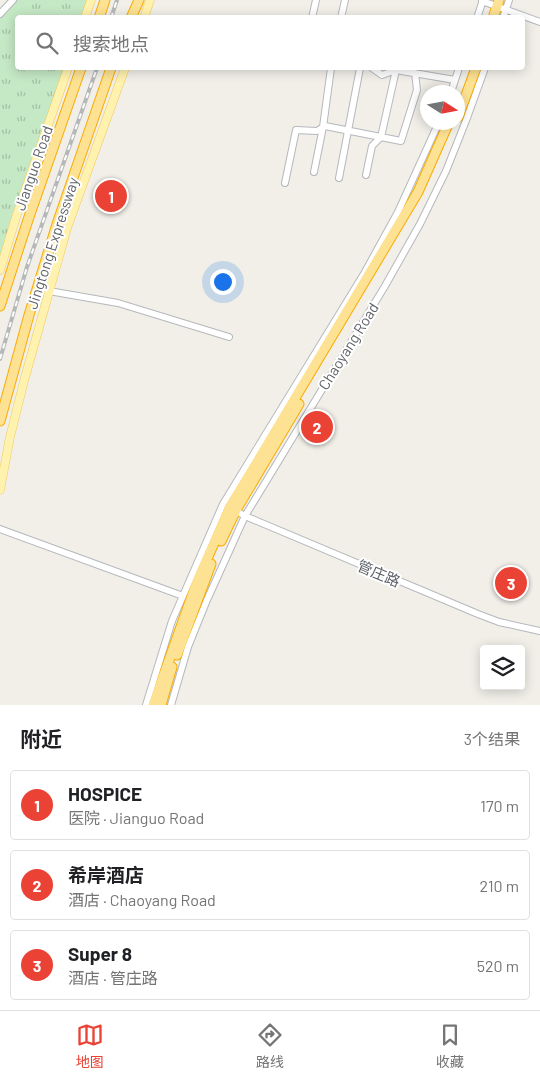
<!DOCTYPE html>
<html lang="zh">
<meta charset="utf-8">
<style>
body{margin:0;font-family:Barlow,"Noto Sans SC",sans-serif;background:#f2f2f2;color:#202124}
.controls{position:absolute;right:15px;bottom:15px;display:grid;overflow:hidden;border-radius:5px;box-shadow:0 2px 12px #0003}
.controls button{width:45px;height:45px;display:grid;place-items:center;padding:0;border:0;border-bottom:1px solid #e0e0e0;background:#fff;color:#202124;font:25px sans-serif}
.compass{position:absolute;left:420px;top:85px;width:45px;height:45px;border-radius:50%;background:#fff;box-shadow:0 2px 12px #0003;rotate:101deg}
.you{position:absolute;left:222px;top:281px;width:18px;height:18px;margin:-12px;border:4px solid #fff;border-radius:50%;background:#1a73e8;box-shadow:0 0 0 8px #1a73e833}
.badge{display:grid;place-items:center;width:32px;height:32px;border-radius:50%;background:#ea4335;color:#fff;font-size:16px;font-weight:700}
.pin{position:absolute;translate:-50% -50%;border:2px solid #fff;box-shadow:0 1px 5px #0006}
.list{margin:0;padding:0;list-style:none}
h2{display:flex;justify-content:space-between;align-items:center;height:65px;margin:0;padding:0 20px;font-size:21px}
h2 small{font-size:16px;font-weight:400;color:#757577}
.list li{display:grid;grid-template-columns:32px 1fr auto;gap:15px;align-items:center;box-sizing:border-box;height:70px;margin:0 10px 10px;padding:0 10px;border:1px solid #e0e0e0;border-radius:5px}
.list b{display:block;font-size:19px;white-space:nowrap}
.list p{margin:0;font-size:16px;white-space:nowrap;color:#757577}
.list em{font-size:16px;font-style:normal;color:#757577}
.icon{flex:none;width:28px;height:28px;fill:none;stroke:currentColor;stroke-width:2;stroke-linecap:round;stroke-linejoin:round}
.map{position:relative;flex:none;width:540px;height:705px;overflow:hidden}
.search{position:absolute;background:#fff;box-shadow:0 2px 12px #0003;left:15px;right:15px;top:15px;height:55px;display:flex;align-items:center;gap:12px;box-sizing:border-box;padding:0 18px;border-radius:5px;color:#757577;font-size:19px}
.sheet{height:305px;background:#fff}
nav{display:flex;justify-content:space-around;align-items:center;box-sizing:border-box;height:70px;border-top:1px solid #e0e0e0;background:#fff;font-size:14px;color:#757577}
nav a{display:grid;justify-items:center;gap:2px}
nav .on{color:#ea4335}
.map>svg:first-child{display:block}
</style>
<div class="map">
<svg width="540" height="705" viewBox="0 0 540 705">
<defs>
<pattern id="park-tufts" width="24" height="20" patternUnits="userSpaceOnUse" patternTransform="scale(1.25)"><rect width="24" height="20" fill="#c5e8c5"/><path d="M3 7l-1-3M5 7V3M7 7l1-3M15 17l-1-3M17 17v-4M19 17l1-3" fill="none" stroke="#a3c0a4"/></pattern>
</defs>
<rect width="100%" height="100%" fill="#f1efe8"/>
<!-- park -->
<path fill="url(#park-tufts)" d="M 7,0 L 88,0 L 83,17 L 18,18 L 18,68 L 67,68 L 0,276 L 0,11 Z"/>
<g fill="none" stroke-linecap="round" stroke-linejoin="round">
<defs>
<path id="minor" d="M 482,1 L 540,22
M 0,14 L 13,0
M 312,18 L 316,0
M 341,18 L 345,0
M 477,18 L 483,0
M 503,18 L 509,0
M 372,68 L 382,75 L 396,70
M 392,68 L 396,70 L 455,80
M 451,92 L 459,68
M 314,172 L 323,127 L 331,68
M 366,175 L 372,146 L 381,137 L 396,70
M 339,178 L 360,68
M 285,183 L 296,130 L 317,131 L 325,126 L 401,141 L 417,90 L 415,73
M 49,291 L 118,303 L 229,337
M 233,509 L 245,516 L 478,614 L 499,622 L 540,631
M 0,529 L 183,596
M 146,705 L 172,621 L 223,504 L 365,272 L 398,212 L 439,122
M 171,705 L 188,647 L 207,600 L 245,516 L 385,286 L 420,224 L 446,171 L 467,118 L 485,68"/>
<path id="major" d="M 85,18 L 91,0
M 144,18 L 150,0
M 0,270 L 17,214 L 68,68
M 0,490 L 10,437 L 24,381 L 67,228 L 125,68"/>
<path id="highway" d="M 99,18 L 105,0
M 131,18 L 139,0
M 493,18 L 499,0
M 458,117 L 476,68
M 0,306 L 29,217 L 81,68
M 0,421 L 29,315 L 57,224 L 111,68
M 221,541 L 236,510 L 299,404
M 177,655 L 211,564
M 153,705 L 198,579 L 230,507 L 418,192 L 449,122
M 161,705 L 172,667"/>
</defs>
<!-- minor casing -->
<use href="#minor" stroke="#b5b8bc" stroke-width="8"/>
<!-- major casing -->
<use href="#major" stroke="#f2c960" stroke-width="9"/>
<!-- highway casing -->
<use href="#highway" stroke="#f9ab00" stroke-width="11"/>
<!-- minor -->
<use href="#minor" stroke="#fff" stroke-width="6"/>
<!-- major -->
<use href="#major" stroke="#fff2af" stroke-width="8"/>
<!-- highway -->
<use href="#highway" stroke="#fde293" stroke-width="9"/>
<defs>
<path id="rail" d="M 111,18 L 117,0
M 0,359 L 27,267 L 97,68"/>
</defs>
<!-- rail casing -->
<use href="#rail" stroke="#b6b7b8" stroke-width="4"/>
<!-- rail -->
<use href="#rail" stroke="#fff" stroke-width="2" stroke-dasharray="5.5" stroke-linecap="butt"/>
</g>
<g text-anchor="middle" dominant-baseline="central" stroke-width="4" stroke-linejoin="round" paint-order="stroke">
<!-- street labels -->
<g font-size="15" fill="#5f6368" stroke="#fff">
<text transform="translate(33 168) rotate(-71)">Jianguo Road</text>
<text transform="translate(52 243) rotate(-72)">Jingtong Expressway</text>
<text transform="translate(348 346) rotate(-58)">Chaoyang Road</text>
<text transform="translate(379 573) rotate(23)">管庄路</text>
</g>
</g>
</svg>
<div class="controls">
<button><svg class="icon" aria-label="layers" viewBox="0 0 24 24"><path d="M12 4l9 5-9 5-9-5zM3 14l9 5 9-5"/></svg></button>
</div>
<svg class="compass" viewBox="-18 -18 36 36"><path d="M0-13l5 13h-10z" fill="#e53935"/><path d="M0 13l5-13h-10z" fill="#757577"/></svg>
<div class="you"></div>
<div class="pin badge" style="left:111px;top:196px">1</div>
<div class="pin badge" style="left:317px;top:427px">2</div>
<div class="pin badge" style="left:511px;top:583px">3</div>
<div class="search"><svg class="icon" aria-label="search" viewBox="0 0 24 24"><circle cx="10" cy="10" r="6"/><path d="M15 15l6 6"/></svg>搜索地点</div>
</div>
<section class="sheet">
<h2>附近<small>3个结果</small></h2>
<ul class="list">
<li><span class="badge">1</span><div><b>HOSPICE</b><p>医院 · Jianguo Road</p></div><em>170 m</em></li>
<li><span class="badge">2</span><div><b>希岸酒店</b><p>酒店 · Chaoyang Road</p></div><em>210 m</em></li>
<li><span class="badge">3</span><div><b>Super 8</b><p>酒店 · 管庄路</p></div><em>520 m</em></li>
</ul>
</section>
<nav>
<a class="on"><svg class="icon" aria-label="map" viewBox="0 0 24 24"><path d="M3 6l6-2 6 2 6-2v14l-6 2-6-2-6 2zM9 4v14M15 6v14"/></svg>地图</a>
<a><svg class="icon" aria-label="directions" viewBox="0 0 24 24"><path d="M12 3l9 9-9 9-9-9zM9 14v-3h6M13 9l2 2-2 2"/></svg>路线</a>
<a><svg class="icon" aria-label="saved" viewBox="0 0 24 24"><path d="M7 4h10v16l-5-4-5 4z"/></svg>收藏</a>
</nav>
